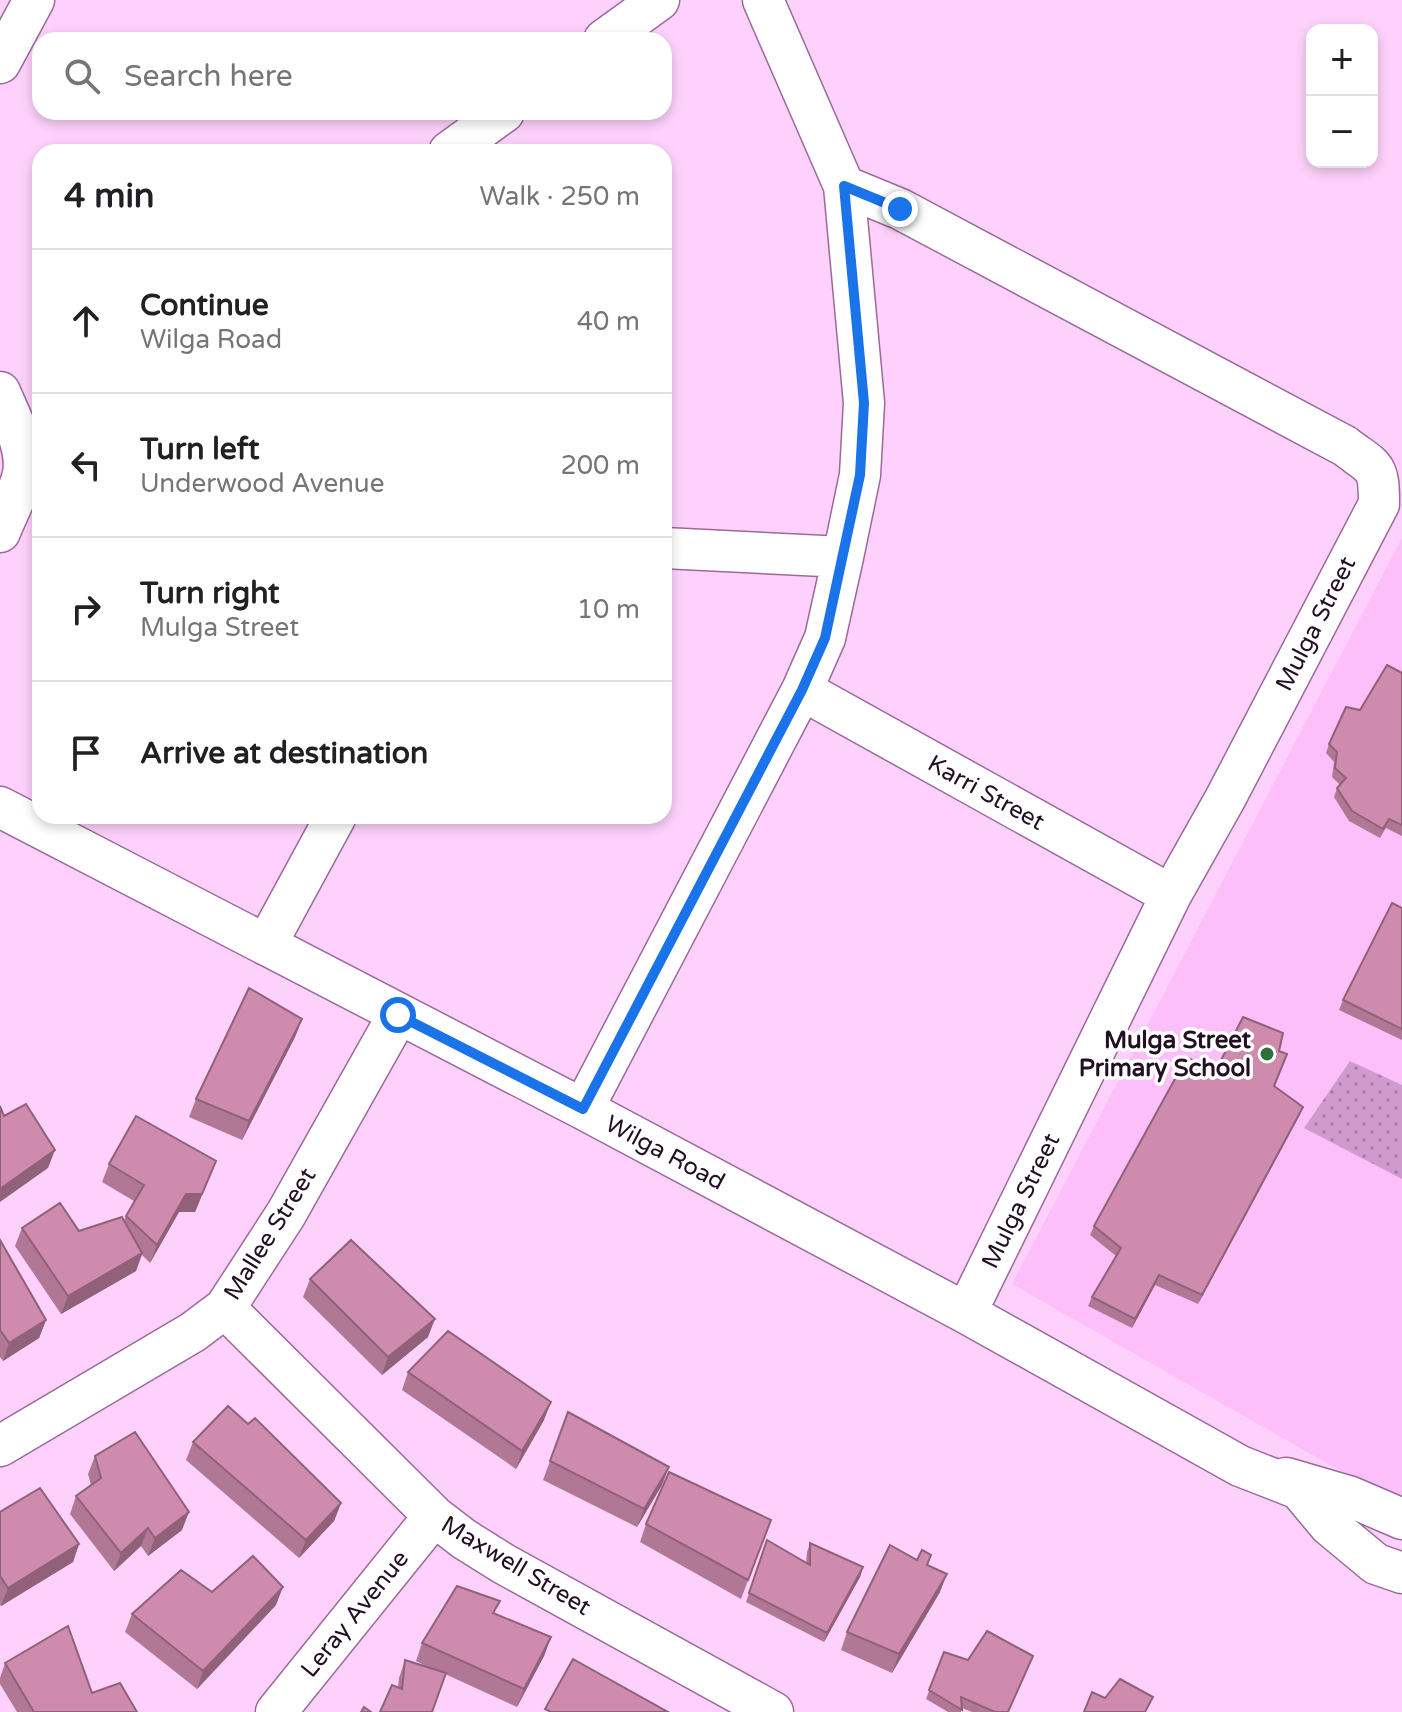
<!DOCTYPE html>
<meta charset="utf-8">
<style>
body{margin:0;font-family:"Varela Round",sans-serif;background:#f6f6f6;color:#202124}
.controls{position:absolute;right:24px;top:24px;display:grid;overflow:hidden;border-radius:16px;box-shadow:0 4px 12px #0003}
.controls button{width:72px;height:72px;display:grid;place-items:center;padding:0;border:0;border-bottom:2px solid #e0e0e0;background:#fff;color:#202124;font:40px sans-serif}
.stop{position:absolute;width:24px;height:24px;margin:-18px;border:6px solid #1a73e8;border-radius:50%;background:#fff}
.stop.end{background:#1a73e8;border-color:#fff;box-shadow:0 2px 8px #0008}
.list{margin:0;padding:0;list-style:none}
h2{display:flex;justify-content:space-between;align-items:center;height:104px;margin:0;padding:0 32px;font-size:34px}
h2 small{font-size:26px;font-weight:400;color:#757577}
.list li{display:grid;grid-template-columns:52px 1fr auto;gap:24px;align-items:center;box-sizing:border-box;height:144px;padding:0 32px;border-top:2px solid #e0e0e0}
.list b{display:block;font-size:30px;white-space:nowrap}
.list p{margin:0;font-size:26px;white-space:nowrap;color:#757577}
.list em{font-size:26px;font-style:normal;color:#757577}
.icon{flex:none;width:44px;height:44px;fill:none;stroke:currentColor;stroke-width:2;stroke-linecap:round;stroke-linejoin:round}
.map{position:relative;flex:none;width:1402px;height:1712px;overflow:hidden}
.search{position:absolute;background:#fff;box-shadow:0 4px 12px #0003;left:32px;top:32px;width:640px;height:88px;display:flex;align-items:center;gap:20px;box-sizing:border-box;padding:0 28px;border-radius:24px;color:#757577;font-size:30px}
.panel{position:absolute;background:#fff;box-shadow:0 4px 12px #0003;left:32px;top:144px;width:640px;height:680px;border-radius:24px}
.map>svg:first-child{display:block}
</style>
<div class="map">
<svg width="1402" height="1712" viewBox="0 0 1402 1712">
<defs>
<pattern id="grass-dots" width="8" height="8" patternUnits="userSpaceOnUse" patternTransform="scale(2)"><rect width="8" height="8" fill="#d19ace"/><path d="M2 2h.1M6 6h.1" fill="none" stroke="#a97ca7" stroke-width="1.8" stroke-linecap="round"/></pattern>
</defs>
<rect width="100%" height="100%" fill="#fdd1fb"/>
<!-- built -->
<path fill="#fcbff9" d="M 1402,538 L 1402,1506 L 1012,1284 Z"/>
<!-- grass -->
<path fill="url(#grass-dots)" d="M 1350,1061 L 1402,1085 L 1402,1179 L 1304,1128 Z"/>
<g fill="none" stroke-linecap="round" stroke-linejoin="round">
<defs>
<path id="minor" d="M 604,40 L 659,0
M 0,63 L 34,0
M 449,152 L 504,112
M 844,186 L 900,209 L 1345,446 C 1375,469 1379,464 1379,504 L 1225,799 L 1171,895 L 966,1313
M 0,392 C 10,416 30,451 22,478 C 17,496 7,514 0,532
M 664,548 L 843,557
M 802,690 L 1171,895
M 0,807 L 583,1109 L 966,1313 L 1240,1466 L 1299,1489 L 1329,1525 L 1376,1564 L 1402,1573
M 266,945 L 336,816
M 583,1109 L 802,690 L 825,638 L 843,557 L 860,475 L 864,403 L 844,186 L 763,0
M 225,1308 L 434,1516 L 464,1539 L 504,1564 L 773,1712
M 0,1446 L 193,1332 L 225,1308 L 286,1214 L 398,1015
M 1286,1478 L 1351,1497 L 1402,1519
M 276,1712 L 434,1516"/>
</defs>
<!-- minor casing -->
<use href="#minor" stroke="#9c6a9a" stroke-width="43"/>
<!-- minor -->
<use href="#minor" stroke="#fff" stroke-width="40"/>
</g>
<!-- wall -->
<path fill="#b17895" d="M 1402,673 L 1402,836 L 1386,828 L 1380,838 L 1349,821 L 1334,797 L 1337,788 L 1340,785 L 1332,777 L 1334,762 L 1326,753 L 1329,744 L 1360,710 Z
M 1402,908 L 1402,1040 L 1339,1010 L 1343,1000 Z
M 302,1019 L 295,1037 L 242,1140 L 189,1117 L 196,1099 Z
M 1279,1051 L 1274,1087 L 1303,1107 L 1299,1116 L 1198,1304 L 1155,1285 L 1132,1328 L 1088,1306 L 1092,1297 L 1116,1256 L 1090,1235 L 1094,1226 L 1215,1072 Z
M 216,1161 L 195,1212 L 179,1212 L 150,1263 L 142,1255 L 136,1271 L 61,1314 L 15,1246 L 22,1228 L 79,1231 L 124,1220 L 134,1201 L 102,1182 L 109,1164 Z
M 0,1240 L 46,1320 L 39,1338 L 3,1361 L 0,1357 Z
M 310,1279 L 428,1337 L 382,1375 L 303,1297 Z
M 408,1372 L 544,1420 L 516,1469 L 402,1390 Z
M 568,1412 L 662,1485 L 637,1527 L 543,1480 Z
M 193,1442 L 341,1503 L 334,1521 L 299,1558 L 186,1460 Z
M 95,1456 L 182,1530 L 148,1556 L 141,1546 L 114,1571 L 70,1514 L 76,1496 L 91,1485 L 88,1474 Z
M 0,1512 L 79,1544 L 73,1562 L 1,1606 L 0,1605 Z
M 771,1520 L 741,1599 L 640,1542 L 646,1524 Z
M 767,1540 L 806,1563 L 807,1552 L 810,1543 L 863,1567 L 860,1577 L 824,1642 L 746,1602 Z
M 917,1560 L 927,1565 L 940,1592 L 892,1673 L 841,1650 L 847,1632 Z
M 212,1592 L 276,1605 L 197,1689 L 125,1632 L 132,1614 Z
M 495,1614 L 551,1637 L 544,1656 L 517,1707 L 445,1674 L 380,1712 L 398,1687 L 399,1678 L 405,1660 L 432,1669 L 416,1661 L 422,1643 Z
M 944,1652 L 968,1660 L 1033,1656 L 1008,1712 L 972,1712 L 962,1708 L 961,1712 L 948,1712 L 926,1699 Z
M 5,1663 L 92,1693 L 137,1712 L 17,1712 L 0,1684 L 0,1678 Z"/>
<!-- shaded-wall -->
<path fill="#906179" d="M 302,1019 L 295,1037 L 242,1140 L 249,1121 Z
M 1303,1107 L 1299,1116 L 1198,1304 L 1202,1295 Z
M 55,1150 L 48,1168 L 0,1202 L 0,1189 Z
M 216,1161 L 195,1212 L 179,1212 L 150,1263 L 157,1245 L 186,1194 Z
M 142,1253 L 136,1271 L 61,1314 L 68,1296 Z
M 1159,1275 L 1155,1285 L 1132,1328 L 1135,1319 Z
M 435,1319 L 428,1337 L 382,1375 L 388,1357 Z
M 46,1320 L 39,1338 L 3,1361 L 9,1343 Z
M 551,1402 L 544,1420 L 516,1469 L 522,1451 Z
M 669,1467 L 662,1485 L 637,1527 L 644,1509 Z
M 341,1503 L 334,1521 L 299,1558 L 306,1540 Z
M 189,1512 L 182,1530 L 148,1556 L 155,1538 Z
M 148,1528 L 141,1546 L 114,1571 L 121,1553 Z
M 79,1544 L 73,1562 L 1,1606 L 8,1588 Z
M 863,1567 L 860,1577 L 824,1642 L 827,1633 Z
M 947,1574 L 940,1592 L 892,1673 L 899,1654 Z
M 283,1587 L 276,1605 L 197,1689 L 203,1671 Z
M 551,1637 L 544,1656 L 517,1707 L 524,1689 Z"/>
<!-- building -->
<path fill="#ce8bad" stroke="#906179" stroke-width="2" d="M 1387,665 L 1402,673 L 1402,825 L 1389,819 L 1383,829 L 1352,811 L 1337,788 L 1346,778 L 1335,768 L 1337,752 L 1329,744 L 1346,707 L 1360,710 Z
M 1392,903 L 1402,908 L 1402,1029 L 1343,1000 Z
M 249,988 L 302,1019 L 249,1121 L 196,1099 Z
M 1243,1017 L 1283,1033 L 1279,1051 L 1287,1054 L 1274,1086 L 1303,1107 L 1202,1295 L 1159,1275 L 1135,1319 L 1092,1297 L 1121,1248 L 1094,1226 L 1187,1057 L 1215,1072 Z
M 26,1104 L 55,1150 L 0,1189 L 0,1106 L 4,1116 Z
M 136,1116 L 216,1161 L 202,1194 L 186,1194 L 157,1245 L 126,1216 L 144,1185 L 109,1164 Z
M 60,1203 L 79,1231 L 122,1217 L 142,1253 L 68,1296 L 22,1228 Z
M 0,1240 L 46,1320 L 9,1343 L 0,1330 Z
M 351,1240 L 435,1319 L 388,1357 L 310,1279 Z
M 448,1331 L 551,1402 L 522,1451 L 408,1372 Z
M 228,1406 L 248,1424 L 255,1418 L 341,1503 L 306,1540 L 193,1442 Z
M 568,1412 L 669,1467 L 644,1509 L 550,1461 Z
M 135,1432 L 189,1512 L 155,1538 L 148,1528 L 121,1553 L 76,1496 L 101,1478 L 95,1456 Z
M 669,1472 L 771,1520 L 748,1580 L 646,1524 Z
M 40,1488 L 79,1544 L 8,1588 L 0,1576 L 0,1512 Z
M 767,1540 L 810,1565 L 810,1543 L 863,1567 L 827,1633 L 749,1593 Z
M 890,1545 L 917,1560 L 922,1550 L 931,1555 L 927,1565 L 947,1574 L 899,1654 L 847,1632 Z
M 253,1556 L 283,1587 L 203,1671 L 132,1614 L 181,1570 L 212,1592 Z
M 457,1586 L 500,1601 L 493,1613 L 551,1637 L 524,1689 L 422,1643 Z
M 68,1626 L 92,1693 L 120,1683 L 137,1712 L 34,1712 L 5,1663 Z
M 987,1631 L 1033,1656 L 1008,1712 L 995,1712 L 961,1697 L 962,1710 L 929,1690 L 944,1652 L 968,1660 Z
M 573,1659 L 668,1712 L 551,1712 L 545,1709 Z
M 405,1660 L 446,1673 L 432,1712 L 380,1712 L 392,1685 L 402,1689 Z
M 1120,1679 L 1153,1697 L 1145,1712 L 1084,1712 L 1092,1692 L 1105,1698 Z
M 364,1707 L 371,1712 L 361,1712 Z"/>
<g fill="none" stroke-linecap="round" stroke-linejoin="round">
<!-- route -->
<path stroke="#1a73e8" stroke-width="10" d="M 398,1015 L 583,1109 L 802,690 L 825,638 L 860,475 L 864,403 L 844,186 L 900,209"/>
</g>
<!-- markers -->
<circle fill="#2c703b" stroke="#fff" stroke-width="3" cx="1267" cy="1054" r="8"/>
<g text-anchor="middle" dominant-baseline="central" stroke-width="7" stroke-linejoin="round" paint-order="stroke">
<!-- street labels -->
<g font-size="24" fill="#230f22" stroke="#fff">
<text transform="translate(1316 624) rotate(-63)">Mulga Street</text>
<text transform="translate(986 793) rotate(29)">Karri Street</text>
<text transform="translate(665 1153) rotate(28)">Wilga Road</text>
<text transform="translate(1021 1201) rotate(-64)">Mulga Street</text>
<text transform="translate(270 1234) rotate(-58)">Mallee Street</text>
<text transform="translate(516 1566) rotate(31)">Maxwell Street</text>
<text transform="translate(355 1614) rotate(-51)">Leray Avenue</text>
</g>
<!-- poi labels -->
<g font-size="24" font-weight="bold" fill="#230f22" stroke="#fff" text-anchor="end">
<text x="1251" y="1040">Mulga Street<tspan x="1251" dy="28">Primary School</tspan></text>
</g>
</g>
</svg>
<div class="controls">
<button>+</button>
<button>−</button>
</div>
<div class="stop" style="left:398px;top:1015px"></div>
<div class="stop end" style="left:900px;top:209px"></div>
<div class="search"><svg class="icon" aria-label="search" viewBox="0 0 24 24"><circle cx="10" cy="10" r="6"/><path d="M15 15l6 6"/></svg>Search here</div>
<section class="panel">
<h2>4 min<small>Walk · 250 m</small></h2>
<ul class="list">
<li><svg class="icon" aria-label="ahead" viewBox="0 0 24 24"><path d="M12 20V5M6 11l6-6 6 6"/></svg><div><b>Continue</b><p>Wilga Road</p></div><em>40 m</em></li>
<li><svg class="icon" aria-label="left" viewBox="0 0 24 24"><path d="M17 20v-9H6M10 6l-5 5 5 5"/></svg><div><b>Turn left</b><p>Underwood Avenue</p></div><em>200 m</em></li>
<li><svg class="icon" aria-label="right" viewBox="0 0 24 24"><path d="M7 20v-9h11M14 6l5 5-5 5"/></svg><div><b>Turn right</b><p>Mulga Street</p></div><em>10 m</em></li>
<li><svg class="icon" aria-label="arrive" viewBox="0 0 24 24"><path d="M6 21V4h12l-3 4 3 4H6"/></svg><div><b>Arrive at destination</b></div></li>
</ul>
</section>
</div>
